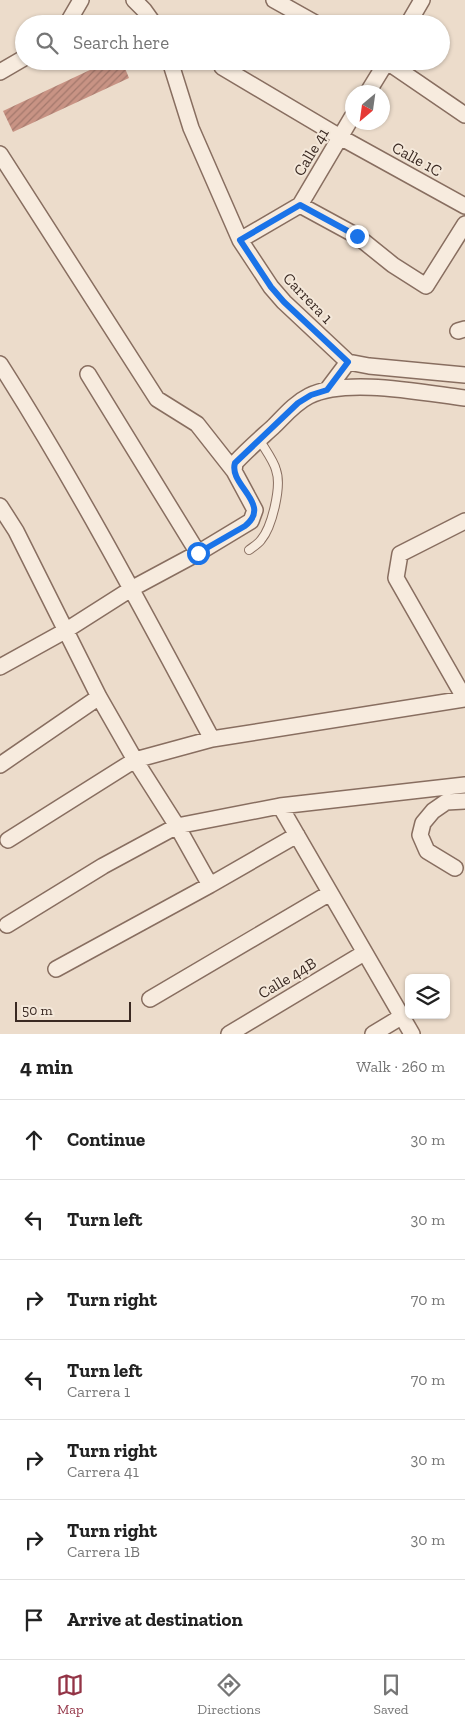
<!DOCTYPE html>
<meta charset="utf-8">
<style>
body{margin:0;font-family:"Zilla Slab",serif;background:#f2f2f2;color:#222}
.controls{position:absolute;right:15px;bottom:15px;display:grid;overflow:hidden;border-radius:8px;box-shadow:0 1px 4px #0004}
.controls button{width:45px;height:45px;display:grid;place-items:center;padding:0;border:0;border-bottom:1px solid #e0e0e0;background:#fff;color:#222;font:25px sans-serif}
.compass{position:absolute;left:345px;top:85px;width:45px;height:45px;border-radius:50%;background:#fff;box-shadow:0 1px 4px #0004;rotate:209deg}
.scale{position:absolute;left:15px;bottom:12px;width:116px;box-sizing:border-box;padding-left:5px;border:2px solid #3a2922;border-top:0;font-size:14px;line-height:18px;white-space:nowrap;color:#3a2922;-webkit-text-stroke:4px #f4e8da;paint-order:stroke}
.stop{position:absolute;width:15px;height:15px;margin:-11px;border:4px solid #1a73e8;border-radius:50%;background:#fff}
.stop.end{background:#1a73e8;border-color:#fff;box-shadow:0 1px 5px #0008}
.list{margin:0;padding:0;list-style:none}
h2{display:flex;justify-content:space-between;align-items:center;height:65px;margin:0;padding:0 20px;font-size:21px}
h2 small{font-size:16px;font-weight:400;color:#767676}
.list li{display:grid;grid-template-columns:32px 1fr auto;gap:15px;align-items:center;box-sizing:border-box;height:80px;padding:0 20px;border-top:1px solid #e0e0e0}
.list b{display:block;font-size:19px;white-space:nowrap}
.list p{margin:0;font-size:16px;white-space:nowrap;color:#767676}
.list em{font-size:16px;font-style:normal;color:#767676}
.icon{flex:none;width:28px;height:28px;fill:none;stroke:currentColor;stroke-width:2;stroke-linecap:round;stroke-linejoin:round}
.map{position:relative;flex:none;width:465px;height:1034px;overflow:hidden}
.search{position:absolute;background:#fff;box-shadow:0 1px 4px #0004;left:15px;right:15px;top:15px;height:55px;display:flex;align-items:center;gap:12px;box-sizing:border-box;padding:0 18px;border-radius:28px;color:#767676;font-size:19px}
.sheet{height:625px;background:#fff}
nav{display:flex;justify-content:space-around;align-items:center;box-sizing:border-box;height:70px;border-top:1px solid #e0e0e0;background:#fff;font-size:14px;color:#767676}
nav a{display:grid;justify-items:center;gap:2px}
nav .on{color:#933446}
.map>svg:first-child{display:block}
</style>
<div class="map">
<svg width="465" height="1034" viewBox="0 0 465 1034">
<defs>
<pattern id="building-hatch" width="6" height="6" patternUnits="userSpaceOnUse" patternTransform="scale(1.25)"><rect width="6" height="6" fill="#c89384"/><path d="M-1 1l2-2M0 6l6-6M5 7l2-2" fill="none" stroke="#a3786c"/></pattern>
</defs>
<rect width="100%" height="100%" fill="#ecdccb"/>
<!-- building -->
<path fill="url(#building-hatch)" d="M 109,61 L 122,61 L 129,78 L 13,132 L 3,111 Z"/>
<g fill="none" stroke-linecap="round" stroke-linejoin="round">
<defs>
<path id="service" d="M 249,550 C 253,547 258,544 261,540 C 272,527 282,486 276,470 C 274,461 264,448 259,439"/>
<path id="minor" d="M 134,0 L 144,10 L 154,24
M 274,0 L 317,24
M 67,24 L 81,0
M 408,24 L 422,0
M 170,61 L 191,128 L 240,240 L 271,287 L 284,302 L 348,362 L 369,366 L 465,375
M 386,61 L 465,115
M 222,67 L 340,137 L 465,206
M 0,72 L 24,58
M 368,92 L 387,61
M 0,154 L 157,399 L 197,424 L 234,471
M 300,205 L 357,236 L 393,265 L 426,286 L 465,224
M 240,240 L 300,205 L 352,117
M 458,331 L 465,329
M 0,364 C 77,485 144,612 212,739
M 88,374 L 198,553
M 327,390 L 348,362
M 0,506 L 16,531 L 99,697 L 135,760 L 177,826 L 210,885
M 465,521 L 400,554 L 396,578 L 465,699
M 0,667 L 65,631 L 131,589 L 198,553 L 251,521 L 255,510 L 234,471 L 235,463 C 247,450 261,438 274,426 C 285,415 295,403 309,396 C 346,377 424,393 465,398
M 0,765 L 99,697
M 280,806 L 412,1034
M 8,840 L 135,760 L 212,739 L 465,699
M 455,868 L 427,851 L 420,835 L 423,823 L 433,811 L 446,802 L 465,801
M 7,925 L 103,866 L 177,826 L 280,806 L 465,785
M 56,969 L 210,885 L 297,835
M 150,999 L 330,893
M 229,1034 L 364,953
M 373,1034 L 401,1017"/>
</defs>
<!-- service casing -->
<use href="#service" stroke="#886e60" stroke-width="10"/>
<!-- minor casing -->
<use href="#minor" stroke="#886e60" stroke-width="18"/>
<!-- service -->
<use href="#service" stroke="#f7ebde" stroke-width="8"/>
<!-- minor -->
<use href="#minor" stroke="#f7ebde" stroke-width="15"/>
</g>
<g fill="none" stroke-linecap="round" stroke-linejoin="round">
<!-- route -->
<path stroke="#1a73e8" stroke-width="6" d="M 198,553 L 245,526 C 273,504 228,485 235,463 L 298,403 L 311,395 L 327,390 L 348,362 L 284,302 L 271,287 L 240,240 L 300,205 L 357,236"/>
</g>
<g text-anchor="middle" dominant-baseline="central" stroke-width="4" stroke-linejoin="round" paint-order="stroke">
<!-- street labels -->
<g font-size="16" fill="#3a2922" stroke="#f4e8da">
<text transform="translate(311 152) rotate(-59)">Calle 41</text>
<text transform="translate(417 159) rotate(29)">Calle 1C</text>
<text transform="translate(308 298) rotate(46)">Carrera 1</text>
<text transform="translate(287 978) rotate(-31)">Calle 44B</text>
</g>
</g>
</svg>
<div class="controls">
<button><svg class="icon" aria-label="layers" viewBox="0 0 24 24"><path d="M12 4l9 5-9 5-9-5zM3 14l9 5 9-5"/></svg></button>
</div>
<svg class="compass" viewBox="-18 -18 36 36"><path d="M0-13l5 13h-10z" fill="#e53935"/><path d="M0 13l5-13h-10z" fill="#767676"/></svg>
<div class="scale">50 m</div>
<div class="stop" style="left:198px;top:553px"></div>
<div class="stop end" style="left:357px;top:236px"></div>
<div class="search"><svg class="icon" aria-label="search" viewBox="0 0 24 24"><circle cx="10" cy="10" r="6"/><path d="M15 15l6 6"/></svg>Search here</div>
</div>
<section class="sheet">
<h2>4 min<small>Walk · 260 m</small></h2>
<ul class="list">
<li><svg class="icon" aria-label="ahead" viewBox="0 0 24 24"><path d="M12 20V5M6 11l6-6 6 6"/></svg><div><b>Continue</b></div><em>30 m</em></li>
<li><svg class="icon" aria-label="left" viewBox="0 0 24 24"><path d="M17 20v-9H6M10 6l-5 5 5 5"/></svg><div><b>Turn left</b></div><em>30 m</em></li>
<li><svg class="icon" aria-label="right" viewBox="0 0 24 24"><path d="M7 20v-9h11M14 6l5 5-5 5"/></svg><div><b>Turn right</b></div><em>70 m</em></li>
<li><svg class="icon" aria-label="left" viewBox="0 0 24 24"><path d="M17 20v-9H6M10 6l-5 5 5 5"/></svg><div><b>Turn left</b><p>Carrera 1</p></div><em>70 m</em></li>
<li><svg class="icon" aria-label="right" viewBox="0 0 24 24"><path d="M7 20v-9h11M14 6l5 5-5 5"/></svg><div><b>Turn right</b><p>Carrera 41</p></div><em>30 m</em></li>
<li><svg class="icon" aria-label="right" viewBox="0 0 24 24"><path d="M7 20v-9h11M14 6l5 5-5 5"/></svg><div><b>Turn right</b><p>Carrera 1B</p></div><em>30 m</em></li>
<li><svg class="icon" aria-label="arrive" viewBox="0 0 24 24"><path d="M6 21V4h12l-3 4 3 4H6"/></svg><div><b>Arrive at destination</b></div></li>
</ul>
</section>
<nav>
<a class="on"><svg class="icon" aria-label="map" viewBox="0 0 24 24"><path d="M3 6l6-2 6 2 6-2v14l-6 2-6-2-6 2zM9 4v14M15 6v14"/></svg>Map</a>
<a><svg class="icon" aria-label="directions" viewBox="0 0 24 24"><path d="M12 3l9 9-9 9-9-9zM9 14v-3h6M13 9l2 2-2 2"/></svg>Directions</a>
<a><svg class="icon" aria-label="saved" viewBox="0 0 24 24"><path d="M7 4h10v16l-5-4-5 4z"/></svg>Saved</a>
</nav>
